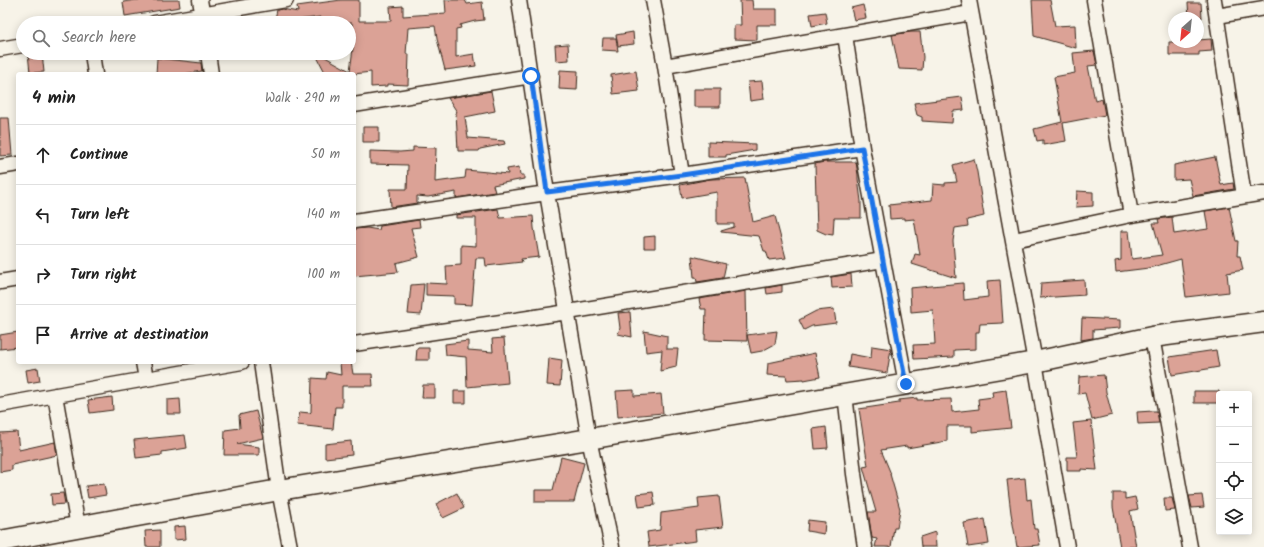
<!DOCTYPE html>
<meta charset="utf-8">
<style>
body{margin:0;font-family:Kalam,sans-serif;background:#f6f6f6;color:#222}
.controls{position:absolute;right:12px;bottom:12px;display:grid;overflow:hidden;border-radius:4px;box-shadow:0 2px 10px #0003}
.controls button{width:36px;height:36px;display:grid;place-items:center;padding:0;border:0;border-bottom:1px solid #e0e0e0;background:#fff;color:#222;font:20px sans-serif}
.compass{position:absolute;left:1168px;top:12px;width:36px;height:36px;border-radius:50%;background:#fff;box-shadow:0 2px 10px #0003;rotate:207deg}
.stop{position:absolute;width:12px;height:12px;margin:-9px;border:3px solid #1a73e8;border-radius:50%;background:#fff}
.stop.end{background:#1a73e8;border-color:#fff;box-shadow:0 1px 4px #0008}
.list{margin:0;padding:0;list-style:none}
h2{display:flex;justify-content:space-between;align-items:center;height:52px;margin:0;padding:0 16px;font-size:17px}
h2 small{font-size:13px;font-weight:400;color:#767676}
.list li{display:grid;grid-template-columns:26px 1fr auto;gap:12px;align-items:center;box-sizing:border-box;height:60px;padding:0 16px;border-top:1px solid #e0e0e0}
.list b{display:block;font-size:15px;white-space:nowrap}
.list em{font-size:13px;font-style:normal;color:#767676}
.icon{flex:none;width:22px;height:22px;fill:none;stroke:currentColor;stroke-width:2;stroke-linecap:round;stroke-linejoin:round}
.map{position:relative;flex:none;width:1264px;height:547px;overflow:hidden}
.search{position:absolute;background:#fff;box-shadow:0 2px 10px #0003;left:16px;top:16px;width:340px;height:44px;display:flex;align-items:center;gap:10px;box-sizing:border-box;padding:0 14px;border-radius:22px;color:#767676;font-size:15px}
.panel{position:absolute;background:#fff;box-shadow:0 2px 10px #0003;left:16px;top:72px;width:340px;height:292px;border-radius:4px}
.map>svg:first-child{display:block}
</style>
<div class="map">
<svg width="1264" height="547" viewBox="0 0 1264 547">
<rect width="100%" height="100%" fill="#f7f3e8"/>
<filter id="ink" filterUnits="userSpaceOnUse"><feTurbulence type="fractalNoise" baseFrequency=".025" numOctaves="2"/><feDisplacementMap in="SourceGraphic" scale="8" xChannelSelector="R" yChannelSelector="G"/><feConvolveMatrix kernelMatrix="1 2 1 2 8 2 1 2 1" color-interpolation-filters="sRGB"/></filter>
<g filter="url(#ink)">
<!-- building -->
<path fill="#dba296" stroke="#3b2a1e" d="M 136,0 L 179,0 L 180,7 L 125,16 L 123,2 Z
M 341,0 L 359,0 L 359,21 L 391,21 L 390,7 L 403,6 L 403,16 L 446,13 L 445,0 L 465,0 L 467,4 L 482,2 L 484,20 L 475,21 L 460,25 L 461,28 L 456,29 L 456,57 L 474,54 L 476,66 L 445,70 L 437,39 L 435,26 L 408,28 L 406,54 L 409,54 L 408,85 L 387,84 L 387,86 L 371,87 L 371,72 L 354,74 L 326,74 L 315,53 L 318,53 L 350,71 L 354,41 L 352,23 L 320,23 L 320,17 L 274,23 L 277,10 L 282,9 L 298,12 L 297,6 Z
M 740,0 L 752,0 L 753,9 L 777,9 L 777,25 L 757,25 L 757,40 L 734,39 L 734,25 L 741,25 Z
M 1032,0 L 1050,0 L 1055,26 L 1075,25 L 1076,48 L 1034,36 Z
M 1188,3 L 1201,3 L 1202,18 L 1189,18 Z
M 863,5 L 866,18 L 854,20 L 851,8 Z
M 825,12 L 827,23 L 812,26 L 810,14 Z
M 633,32 L 634,44 L 618,46 L 616,35 Z
M 910,32 L 920,32 L 923,57 L 922,70 L 899,69 L 892,35 Z
M 603,38 L 616,38 L 618,51 L 602,50 Z
M 1211,39 L 1212,51 L 1199,52 L 1199,55 L 1169,55 L 1169,42 L 1198,42 L 1198,40 Z
M 568,44 L 569,60 L 556,61 L 555,45 Z
M 1094,51 L 1097,65 L 1088,66 L 1095,101 L 1102,99 L 1105,115 L 1063,123 L 1066,141 L 1043,145 L 1043,140 L 1037,141 L 1034,129 L 1062,122 L 1054,77 L 1075,73 L 1073,53 Z
M 28,53 L 42,53 L 44,72 L 30,73 Z
M 157,58 L 201,63 L 202,71 L 183,74 L 156,74 Z
M 560,70 L 578,71 L 577,90 L 559,89 Z
M 636,71 L 639,91 L 613,94 L 611,75 Z
M 762,81 L 764,99 L 750,101 L 748,82 Z
M 694,89 L 720,89 L 720,107 L 694,107 Z
M 491,91 L 495,111 L 465,117 L 468,138 L 504,141 L 505,144 L 480,149 L 479,151 L 458,151 L 456,112 L 457,112 L 448,98 Z
M 962,97 L 964,110 L 953,111 L 952,123 L 922,121 L 922,117 L 917,115 L 914,103 Z
M 0,118 L 9,118 L 12,155 L 0,156 Z
M 363,127 L 379,127 L 379,142 L 363,142 Z
M 708,142 L 755,144 L 755,150 L 726,155 L 726,157 L 708,157 Z
M 413,147 L 436,148 L 435,182 L 465,178 L 466,170 L 508,174 L 507,169 L 519,167 L 520,175 L 524,175 L 524,179 L 493,185 L 495,192 L 456,198 L 456,192 L 428,197 L 417,196 L 417,203 L 391,207 L 390,189 L 407,189 L 408,165 L 370,164 L 370,151 L 400,152 L 413,151 Z
M 1215,157 L 1221,185 L 1233,183 L 1234,189 L 1193,196 L 1189,179 L 1174,180 L 1174,165 Z
M 974,159 L 977,172 L 984,216 L 967,220 L 968,226 L 955,228 L 953,241 L 956,278 L 912,264 L 915,254 L 920,255 L 914,219 L 904,220 L 904,218 L 890,219 L 889,205 L 932,200 L 933,184 L 945,185 L 945,183 L 957,182 L 953,165 Z
M 824,162 L 856,162 L 858,175 L 858,179 L 861,201 L 861,218 L 834,218 L 833,235 L 826,234 L 817,230 L 815,164 Z
M 745,178 L 753,222 L 775,216 L 786,258 L 769,260 L 766,251 L 764,251 L 759,236 L 721,232 L 721,231 L 734,227 L 734,224 L 717,224 L 717,192 L 682,198 L 680,185 L 710,179 Z
M 1077,191 L 1093,192 L 1093,206 L 1076,207 Z
M 1229,207 L 1236,241 L 1238,241 L 1237,256 L 1240,256 L 1243,270 L 1227,273 L 1229,292 L 1186,297 L 1181,259 L 1149,268 L 1116,272 L 1115,261 L 1121,260 L 1121,231 L 1129,231 L 1132,259 L 1162,255 L 1153,223 L 1159,223 L 1158,219 L 1172,217 L 1174,234 L 1208,229 L 1205,211 Z
M 498,209 L 500,218 L 533,216 L 534,228 L 539,257 L 521,259 L 522,262 L 486,266 L 485,258 L 476,258 L 472,305 L 454,304 L 454,296 L 426,295 L 426,283 L 447,284 L 446,266 L 461,265 L 461,245 L 476,246 L 476,218 L 456,218 L 456,215 Z
M 419,220 L 420,227 L 411,228 L 419,257 L 396,263 L 398,272 L 354,276 L 354,229 L 367,228 L 379,230 L 380,226 Z
M 655,236 L 655,248 L 644,248 L 644,237 Z
M 692,256 L 726,264 L 723,278 L 697,282 L 696,277 L 694,277 Z
M 851,274 L 852,287 L 832,288 L 831,277 Z
M 1000,280 L 1003,323 L 980,324 L 979,332 L 976,332 L 976,349 L 954,350 L 954,357 L 914,359 L 913,345 L 935,344 L 933,310 L 911,312 L 910,288 L 963,283 L 964,300 L 988,297 L 987,281 Z
M 1084,280 L 1085,295 L 1040,298 L 1041,283 Z
M 424,284 L 421,315 L 408,314 L 411,285 Z
M 782,285 L 782,292 L 767,294 L 766,288 Z
M 746,291 L 747,341 L 705,340 L 706,309 L 701,309 L 699,299 Z
M 834,309 L 836,323 L 812,326 L 804,330 L 799,320 L 816,311 Z
M 630,312 L 632,337 L 618,334 L 620,328 L 618,313 Z
M 1082,318 L 1120,320 L 1120,328 L 1093,330 L 1093,338 L 1081,340 Z
M 644,331 L 667,336 L 667,349 L 678,349 L 676,367 L 660,371 L 662,350 L 646,352 Z
M 777,331 L 775,344 L 762,351 L 751,353 L 747,335 Z
M 18,332 L 18,347 L 0,349 L 0,335 Z
M 504,338 L 508,383 L 467,387 L 466,357 L 446,355 L 445,344 L 468,341 L 468,350 L 493,352 L 492,339 Z
M 872,346 L 891,349 L 887,373 L 848,367 L 850,354 L 871,358 Z
M 417,348 L 429,348 L 429,360 L 416,360 Z
M 1216,350 L 1219,367 L 1172,375 L 1169,357 Z
M 815,353 L 820,377 L 804,380 L 804,379 L 787,380 L 786,376 L 767,375 L 768,363 Z
M 549,358 L 562,360 L 560,386 L 547,385 Z
M 340,362 L 351,362 L 353,374 L 372,374 L 373,386 L 342,386 L 342,407 L 335,407 L 333,429 L 297,425 L 300,412 L 310,413 L 311,412 L 312,378 L 326,379 L 327,372 L 341,375 Z
M 38,368 L 40,381 L 28,383 L 26,370 Z
M 1104,375 L 1106,392 L 1112,415 L 1092,420 L 1085,393 L 1078,394 L 1079,377 Z
M 423,385 L 435,385 L 435,398 L 422,398 Z
M 634,390 L 634,396 L 661,394 L 663,413 L 618,417 L 616,391 Z
M 1006,390 L 1011,428 L 972,432 L 972,426 L 947,426 L 947,441 L 907,448 L 907,446 L 881,450 L 891,474 L 890,474 L 900,509 L 897,528 L 894,528 L 891,547 L 875,547 L 877,539 L 872,538 L 868,512 L 876,512 L 863,467 L 868,466 L 859,409 L 899,403 L 899,400 L 917,398 L 917,400 L 951,399 L 952,412 L 979,409 L 978,399 L 993,397 L 992,392 Z
M 454,391 L 466,391 L 466,403 L 454,403 Z
M 1194,391 L 1219,391 L 1219,403 L 1194,403 Z
M 112,397 L 113,410 L 90,413 L 88,400 Z
M 180,399 L 181,414 L 167,414 L 167,400 Z
M 256,411 L 263,438 L 237,444 L 259,447 L 259,455 L 224,455 L 225,430 L 240,428 L 239,415 Z
M 1153,411 L 1157,411 L 1159,423 L 1138,424 L 1137,412 Z
M 1091,421 L 1097,470 L 1081,469 L 1081,471 L 1067,471 L 1067,457 L 1077,457 L 1073,423 Z
M 826,427 L 828,448 L 815,449 L 813,429 Z
M 17,432 L 19,450 L 55,442 L 57,455 L 12,465 L 12,470 L 0,472 L 0,433 Z
M 185,435 L 187,448 L 162,452 L 162,455 L 136,458 L 134,440 Z
M 351,441 L 352,455 L 325,458 L 325,444 Z
M 561,457 L 584,463 L 574,502 L 535,502 L 535,490 L 553,490 Z
M 1025,478 L 1027,500 L 1031,499 L 1034,529 L 1037,529 L 1040,545 L 1017,547 L 1011,513 L 1007,480 Z
M 104,484 L 106,495 L 88,498 L 86,486 Z
M 653,492 L 655,505 L 639,507 L 637,494 Z
M 63,493 L 65,504 L 52,505 L 51,494 Z
M 457,493 L 464,508 L 443,518 L 436,504 Z
M 1113,493 L 1125,493 L 1125,499 L 1135,497 L 1138,509 L 1130,511 L 1136,547 L 1120,547 L 1113,507 Z
M 1202,495 L 1204,507 L 1192,508 L 1189,496 Z
M 719,496 L 723,527 L 695,530 L 696,541 L 649,547 L 647,532 L 660,530 L 661,513 L 699,508 L 698,498 Z
M 1164,498 L 1172,498 L 1175,510 L 1165,511 Z
M 985,519 L 989,544 L 968,547 L 964,523 Z
M 808,520 L 825,522 L 824,534 L 807,531 Z
M 185,526 L 186,539 L 174,540 L 174,527 Z
M 160,530 L 160,547 L 146,547 L 145,531 Z
M 935,532 L 936,547 L 921,547 L 920,537 Z"/>
<g fill="none" stroke-linecap="round" stroke-linejoin="round">
<defs>
<path id="street" d="M 200,0 L 204,23
M 519,0 L 547,193 L 589,439 L 612,547
M 653,0 L 665,66 L 682,175
M 969,0 L 1035,362 L 1067,547
M 1094,0 L 1131,215
M 1214,0 L 1244,196
M 1217,16 L 1264,8
M 154,23 L 286,0
M 845,35 L 862,148 L 906,384
M 0,49 L 23,45
M 92,53 L 95,74
M 208,53 L 211,74
M 665,66 L 971,13
M 354,105 L 531,76
M 0,167 L 18,164
M 354,221 L 547,193 L 682,175 L 862,148
M 1014,240 L 1131,215 L 1264,193
M 0,282 L 18,279
M 1152,337 L 1190,547
M 354,344 L 568,312 L 883,260
M 143,362 L 146,379
M 261,362 L 279,490 L 290,547
M 845,394 L 854,474 L 865,547
M 55,395 L 78,527
M 0,405 L 242,362"/>
<path id="secondary" d="M 0,541 L 279,490 L 589,439 L 1035,362 L 1152,337 L 1264,322"/>
</defs>
<!-- street casing -->
<use href="#street" stroke="#3b2a1e" stroke-width="17"/>
<!-- secondary casing -->
<use href="#secondary" stroke="#3b2a1e" stroke-width="23"/>
<!-- street -->
<use href="#street" stroke="#f7f3e8" stroke-width="14"/>
<!-- secondary -->
<use href="#secondary" stroke="#f7f3e8" stroke-width="20"/>
</g>
</g>
<g fill="none" stroke-linecap="round" stroke-linejoin="round" filter="url(#ink)">
<!-- route -->
<path stroke="#1a73e8" stroke-width="5" d="M 531,76 L 547,192 L 682,175 L 862,148 L 906,384"/>
</g>
</svg>
<div class="controls">
<button>+</button>
<button>−</button>
<button><svg class="icon" aria-label="locate" viewBox="0 0 24 24"><circle cx="12" cy="12" r="6"/><path d="M12 2v4M12 18v4M2 12h4M18 12h4"/></svg></button>
<button><svg class="icon" aria-label="layers" viewBox="0 0 24 24"><path d="M12 4l9 5-9 5-9-5zM3 14l9 5 9-5"/></svg></button>
</div>
<svg class="compass" viewBox="-18 -18 36 36"><path d="M0-13l5 13h-10z" fill="#e53935"/><path d="M0 13l5-13h-10z" fill="#767676"/></svg>
<div class="stop" style="left:531px;top:76px"></div>
<div class="stop end" style="left:906px;top:384px"></div>
<div class="search"><svg class="icon" aria-label="search" viewBox="0 0 24 24"><circle cx="10" cy="10" r="6"/><path d="M15 15l6 6"/></svg>Search here</div>
<section class="panel">
<h2>4 min<small>Walk · 290 m</small></h2>
<ul class="list">
<li><svg class="icon" aria-label="ahead" viewBox="0 0 24 24"><path d="M12 20V5M6 11l6-6 6 6"/></svg><div><b>Continue</b></div><em>50 m</em></li>
<li><svg class="icon" aria-label="left" viewBox="0 0 24 24"><path d="M17 20v-9H6M10 6l-5 5 5 5"/></svg><div><b>Turn left</b></div><em>140 m</em></li>
<li><svg class="icon" aria-label="right" viewBox="0 0 24 24"><path d="M7 20v-9h11M14 6l5 5-5 5"/></svg><div><b>Turn right</b></div><em>100 m</em></li>
<li><svg class="icon" aria-label="arrive" viewBox="0 0 24 24"><path d="M6 21V4h12l-3 4 3 4H6"/></svg><div><b>Arrive at destination</b></div></li>
</ul>
</section>
</div>
